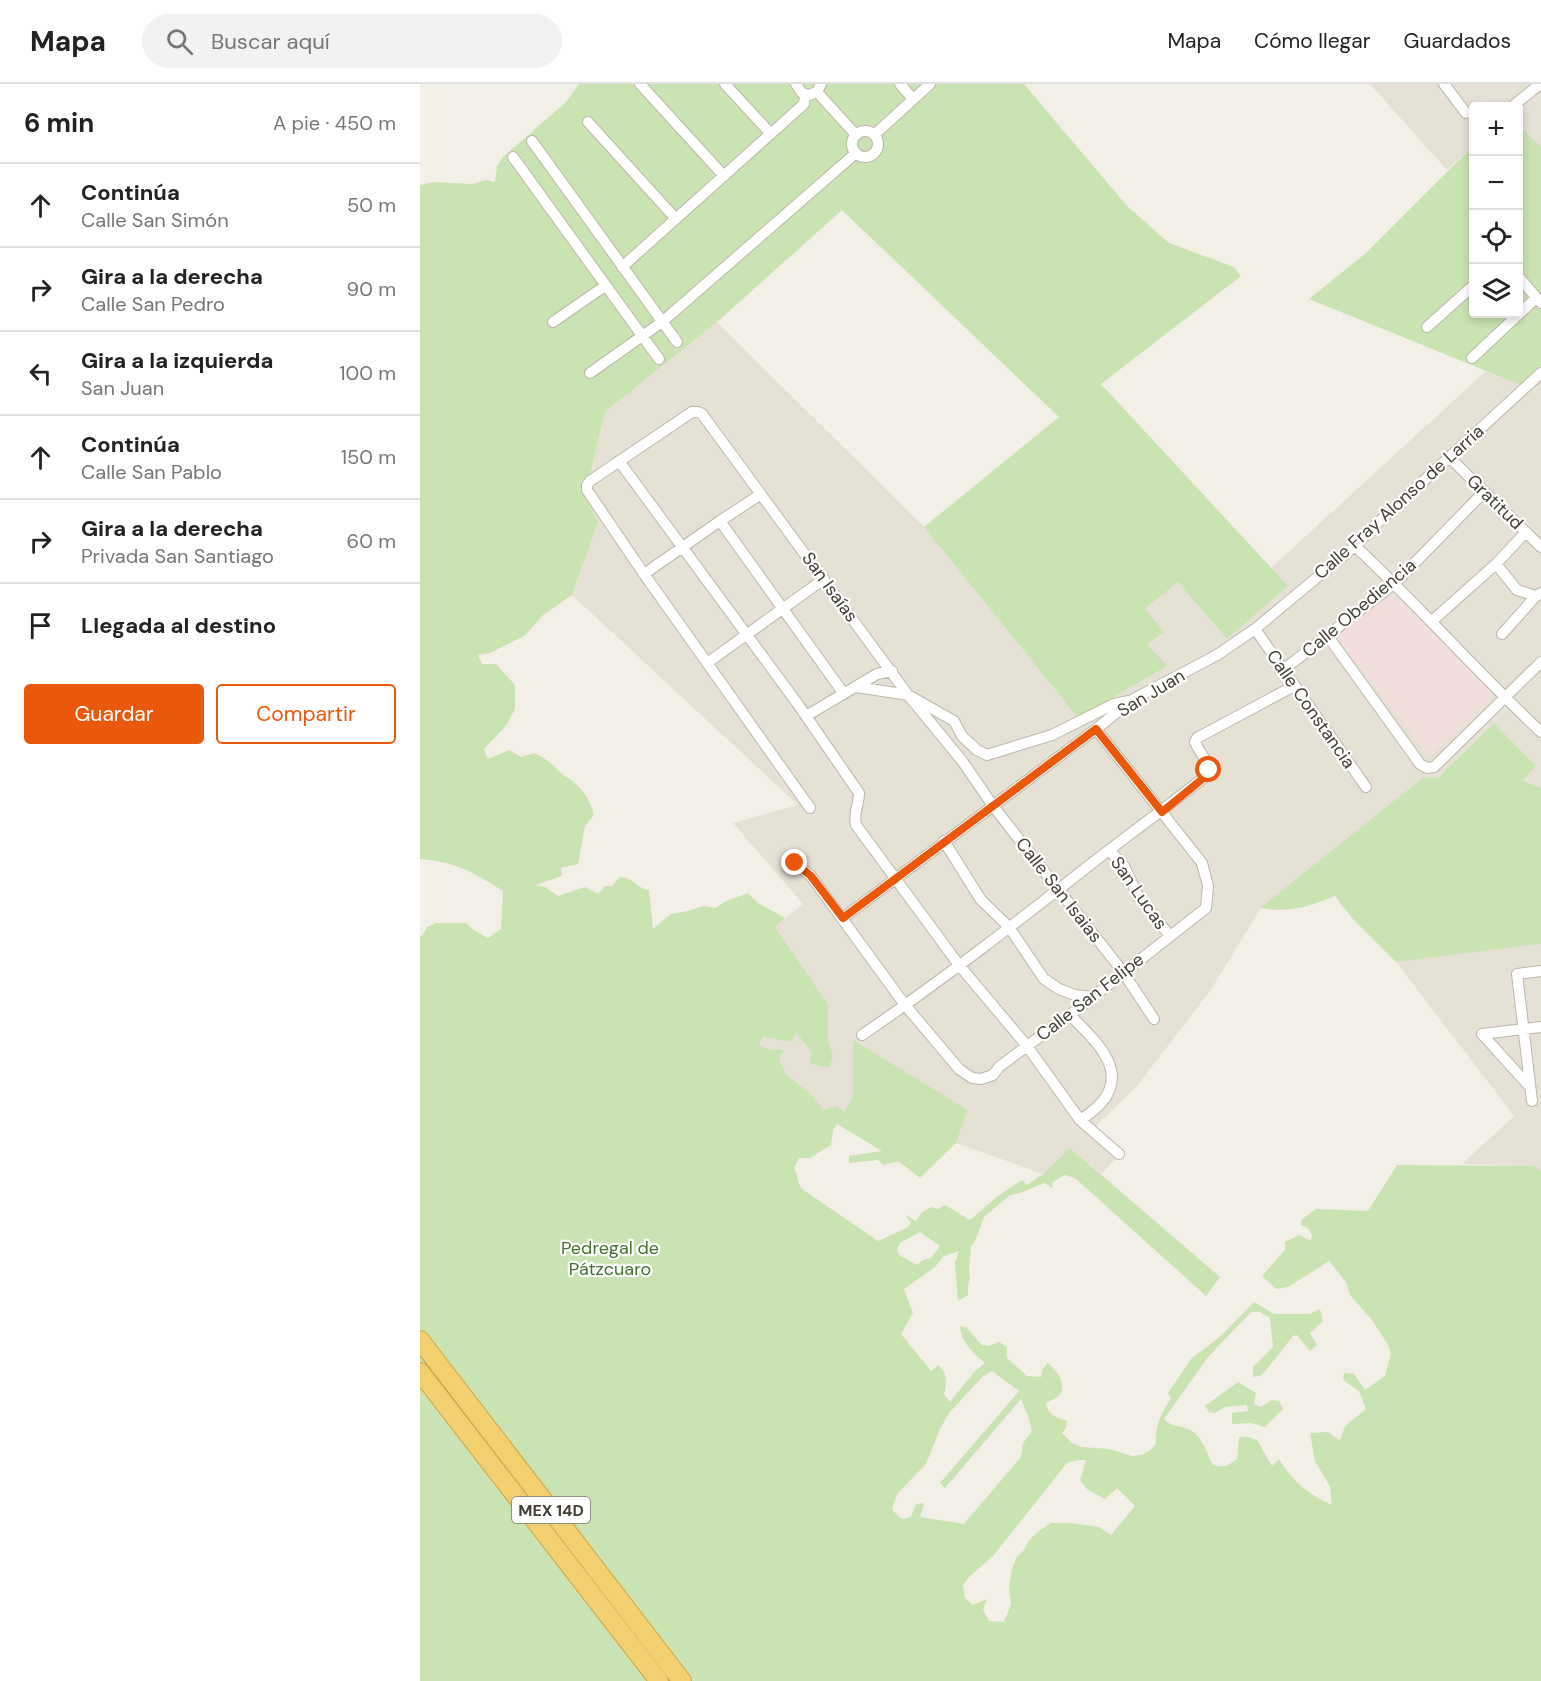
<!DOCTYPE html>
<html lang="es">
<meta charset="utf-8">
<style>
body{margin:0;font-family:"DM Sans",sans-serif;background:#f2f2f2;color:#222}
.controls{position:absolute;right:18px;top:18px;display:grid;overflow:hidden;border-radius:6px;box-shadow:0 3px 9px #0003}
.controls button{width:54px;height:54px;display:grid;place-items:center;padding:0;border:0;border-bottom:2px solid #e0e0e0;background:#fff;color:#222;font:30px sans-serif}
.stop{position:absolute;width:18px;height:18px;margin:-14px;border:4px solid #ea580c;border-radius:50%;background:#fff}
.stop.end{background:#ea580c;border-color:#fff;box-shadow:0 2px 6px #0008}
.list{margin:0;padding:0;list-style:none}
h2{display:flex;justify-content:space-between;align-items:center;height:78px;margin:0;padding:0 24px;font-size:26px}
h2 small{font-size:20px;font-weight:400;color:#767676}
.list li{display:grid;grid-template-columns:39px 1fr auto;gap:18px;align-items:center;box-sizing:border-box;height:84px;padding:0 24px;border-top:2px solid #e0e0e0}
.list b{display:block;font-size:22px;white-space:nowrap}
.list p{margin:0;font-size:20px;white-space:nowrap;color:#767676}
.list em{font-size:20px;font-style:normal;color:#767676}
.actions{display:flex;gap:12px;padding:18px 24px}
.actions a{flex:1;padding:14px 0;border:2px solid #ea580c;border-radius:6px;text-align:center;font-size:21px;color:#ea580c}
.actions .main{background:#ea580c;color:#fff}
.icon{flex:none;width:33px;height:33px;fill:none;stroke:currentColor;stroke-width:2;stroke-linecap:round;stroke-linejoin:round}
.map{position:relative;flex:none;width:1121px;height:1597px;overflow:hidden}
header{display:flex;align-items:center;gap:36px;box-sizing:border-box;height:84px;padding:0 30px;background:#fff;border-bottom:2px solid #e0e0e0}
header strong{font-size:28px}
nav{display:flex;gap:33px;margin-inline-start:auto;font-size:21px}
.search{width:420px;height:54px;background:#f2f2f2;display:flex;align-items:center;gap:15px;box-sizing:border-box;padding:0 21px;border-radius:33px;color:#767676;font-size:22px}
main{display:flex}
aside{flex:1;background:#fff}
.map>svg:first-child{display:block}
</style>
<header>
<strong>Mapa</strong>
<div class="search"><svg class="icon" aria-label="search" viewBox="0 0 24 24"><circle cx="10" cy="10" r="6"/><path d="M15 15l6 6"/></svg>Buscar aquí</div>
<nav><a>Mapa</a><a>Cómo llegar</a><a>Guardados</a></nav>
</header>
<main>
<aside>
<h2>6 min<small>A pie · 450 m</small></h2>
<ul class="list">
<li><svg class="icon" aria-label="ahead" viewBox="0 0 24 24"><path d="M12 20V5M6 11l6-6 6 6"/></svg><div><b>Continúa</b><p>Calle San Simón</p></div><em>50 m</em></li>
<li><svg class="icon" aria-label="right" viewBox="0 0 24 24"><path d="M7 20v-9h11M14 6l5 5-5 5"/></svg><div><b>Gira a la derecha</b><p>Calle San Pedro</p></div><em>90 m</em></li>
<li><svg class="icon" aria-label="left" viewBox="0 0 24 24"><path d="M17 20v-9H6M10 6l-5 5 5 5"/></svg><div><b>Gira a la izquierda</b><p>San Juan</p></div><em>100 m</em></li>
<li><svg class="icon" aria-label="ahead" viewBox="0 0 24 24"><path d="M12 20V5M6 11l6-6 6 6"/></svg><div><b>Continúa</b><p>Calle San Pablo</p></div><em>150 m</em></li>
<li><svg class="icon" aria-label="right" viewBox="0 0 24 24"><path d="M7 20v-9h11M14 6l5 5-5 5"/></svg><div><b>Gira a la derecha</b><p>Privada San Santiago</p></div><em>60 m</em></li>
<li><svg class="icon" aria-label="arrive" viewBox="0 0 24 24"><path d="M6 21V4h12l-3 4 3 4H6"/></svg><div><b>Llegada al destino</b></div></li>
</ul>
<div class="actions"><a class="main">Guardar</a><a>Compartir</a></div>
</aside>
<div class="map">
<svg width="1121" height="1597" viewBox="0 0 1121 1597">
<rect width="100%" height="100%" fill="#f2efe6"/>
<!-- residential -->
<path fill="#e5e1d5" d="M 950,0 L 1121,0 L 1121,62 L 1099,42 L 1098,22 L 1054,22 L 1053,62 L 1027,86 Z
M 297,238 L 504,443 L 658,634 L 746,582 L 727,560 L 725,525 L 758,498 L 807,555 L 868,502 L 851,484 L 1066,287 L 1101,301 L 1121,283 L 1121,704 L 1103,695 L 1116,683 L 1074,639 L 1018,695 L 885,789 L 841,824 L 790,907 L 717,1002 L 673,1045 L 701,1069 L 681,1090 L 650,1064 L 623,1090 L 536,1059 L 548,1026 L 433,957 L 433,1012 L 424,1028 L 404,1027 L 391,1010 L 366,990 L 359,975 L 364,966 L 350,966 L 339,960 L 344,953 L 372,958 L 376,948 L 392,969 L 408,959 L 408,920 L 355,843 L 383,820 L 313,739 L 378,721 L 152,511 L 178,439 L 165,411 L 185,328 Z
M 1121,860 L 1121,1087 L 1115,1082 L 1042,1080 L 1094,1032 L 976,878 Z"/>
<!-- medical -->
<path fill="#f2dfdb" d="M 970,507 L 1076,608 L 1009,673 L 916,553 Z"/>
<!-- green -->
<path fill="#cae3b2" fill-rule="evenodd" d="M 159,0 L 604,0 L 707,122 L 749,159 L 814,183 L 821,192 L 681,300 L 868,502 L 807,555 L 758,498 L 725,525 L 744,548 L 727,560 L 747,582 L 658,634 L 504,443 L 639,333 L 422,126 L 297,238 L 185,328 L 165,411 L 178,438 L 152,511 L 123,531 L 104,552 L 70,569 L 58,571 L 62,580 L 76,580 L 95,601 L 95,625 L 86,642 L 64,665 L 68,675 L 89,666 L 101,673 L 114,669 C 125,673 132,680 140,688 C 143,692 148,693 151,696 C 163,705 171,717 174,731 L 165,742 L 158,780 L 141,784 L 142,792 L 115,801 L 125,803 L 138,812 L 165,803 L 178,810 L 185,802 L 192,802 L 200,793 C 216,795 216,804 229,806 L 233,845 L 251,830 L 268,827 L 283,822 L 296,824 L 304,818 L 328,809 L 338,819 L 365,834 L 355,843 L 408,920 L 408,959 L 413,970 L 409,984 L 389,979 L 392,969 L 376,948 L 372,958 L 344,953 L 339,960 L 350,966 L 364,966 L 359,975 L 366,990 L 391,1010 L 404,1026 L 416,1022 L 424,1028 L 433,1012 L 433,956 L 548,1026 L 536,1059 L 500,1094 L 478,1077 L 463,1081 L 458,1076 L 429,1079 L 429,1072 L 462,1067 L 417,1040 L 413,1046 L 411,1061 L 390,1074 L 379,1074 L 374,1084 C 378,1091 377,1098 382,1105 L 458,1157 L 487,1144 L 491,1139 L 485,1131 L 496,1137 L 502,1128 L 511,1123 L 518,1125 L 525,1121 L 550,1136 L 578,1112 L 602,1096 L 607,1101 L 623,1090 L 650,1064 L 800,1193 L 786,1212 L 655,1094 L 645,1091 L 632,1098 L 633,1104 L 624,1099 L 600,1109 L 590,1111 L 564,1133 L 555,1157 L 551,1162 L 549,1186 L 550,1195 L 548,1201 L 548,1211 L 538,1217 L 535,1179 L 539,1167 L 524,1172 L 515,1183 L 484,1205 L 493,1229 L 481,1250 L 511,1287 L 518,1281 C 528,1288 527,1300 524,1310 L 530,1318 L 555,1287 L 565,1279 C 553,1269 541,1258 540,1242 L 546,1243 L 562,1261 L 569,1262 L 579,1258 L 587,1263 L 587,1274 L 607,1292 L 621,1293 L 622,1286 L 628,1279 C 638,1288 643,1295 642,1308 L 636,1314 L 626,1319 C 628,1331 635,1333 647,1337 L 646,1344 L 642,1349 L 652,1359 L 661,1363 L 689,1365 L 712,1372 L 721,1371 L 729,1367 L 736,1360 C 735,1341 741,1330 751,1314 L 748,1309 L 771,1275 L 802,1251 L 834,1218 L 854,1230 L 890,1230 L 900,1225 L 903,1237 L 890,1249 L 897,1261 L 890,1267 L 877,1251 L 873,1252 L 842,1291 L 833,1293 L 833,1283 L 853,1263 L 850,1234 L 840,1228 L 831,1228 L 788,1273 L 744,1335 C 750,1341 754,1341 762,1343 C 780,1347 786,1365 792,1380 C 803,1385 809,1381 817,1375 L 819,1353 L 828,1353 L 837,1356 L 852,1382 L 859,1375 C 871,1396 889,1411 912,1421 L 910,1403 L 895,1377 L 890,1349 L 908,1348 L 920,1357 L 925,1342 L 946,1325 L 939,1307 L 923,1296 L 924,1289 L 934,1290 L 945,1306 L 965,1292 L 971,1270 L 968,1261 L 952,1236 L 930,1211 L 926,1198 L 909,1177 L 868,1203 L 856,1205 L 842,1192 L 865,1166 L 865,1158 L 879,1151 L 891,1157 L 892,1151 L 888,1144 L 881,1141 L 881,1136 L 896,1125 L 948,1127 L 977,1081 L 1115,1082 L 1121,1087 L 1121,1597 L 0,1597 L 0,852 L 2,852 L 7,843 L 16,839 L 46,839 L 55,847 L 68,854 L 81,845 L 83,807 C 55,789 34,777 0,775 L 0,101 L 14,98 L 52,100 L 66,96 L 75,98 L 77,83 L 83,73 L 146,18 ZM 500,1148 L 520,1162 L 511,1174 L 503,1176 L 497,1181 L 479,1171 L 477,1166 L 480,1159 ZM 572,1287 L 599,1307 L 520,1399 L 525,1404 L 601,1315 L 609,1334 L 612,1348 L 603,1359 L 601,1373 L 544,1440 L 500,1433 L 504,1419 L 496,1420 L 491,1433 L 482,1435 L 472,1426 L 477,1410 L 506,1380 L 520,1345 L 529,1329 L 563,1292 ZM 658,1376 L 666,1376 L 660,1396 L 667,1405 L 685,1415 L 697,1404 L 715,1422 L 691,1451 L 679,1443 L 651,1439 L 631,1439 L 620,1446 L 609,1456 L 604,1466 L 596,1474 L 592,1485 L 589,1504 L 591,1520 L 584,1538 L 569,1537 L 563,1526 L 567,1515 L 553,1521 L 545,1514 L 543,1501 L 550,1492 L 573,1472 L 647,1379 Z
M 1099,42 L 1121,62 L 1121,283 L 1101,301 L 889,215 L 946,169 L 1053,62 L 1054,230 L 1098,230 Z
M 1074,639 L 1116,682 L 1103,696 L 1121,704 L 1121,860 L 976,878 L 931,833 L 915,812 C 887,823 871,829 840,824 L 1004,693 L 1018,694 Z
M 818,1298 L 836,1309 L 834,1320 L 841,1323 L 852,1316 L 859,1317 L 863,1325 L 845,1343 L 831,1339 L 812,1340 L 812,1329 L 828,1327 L 827,1321 L 805,1323 L 795,1329 L 789,1328 L 785,1322 Z"/>
<g fill="none" stroke-linecap="round" stroke-linejoin="round">
<defs>
<path id="minor" d="M 220,0 L 304,92
M 305,0 L 351,50
M 376,0 L 382,9 L 389,11 L 397,8 L 401,0
M 480,0 L 493,15
M 1024,0 L 1046,29
M 397,8 L 436,51
M 1093,22 L 1120,0
M 168,38 L 256,135
M432 60a13 13 0 1 1 26 0a13 13 0 1 1-26 0Z
M 454,51 L 510,0
M 112,57 L 257,258
M 93,73 L 239,275
M 202,183 L 384,20 L 385,11
M 1098,192 L 1121,219
M 133,238 L 185,202
M 1007,243 L 1054,201
M 1052,274 L 1116,214
M 170,289 L 242,238 L 436,69
M 1029,373 L 1121,463
M 199,377 L 377,619 L 439,709 C 439,721 433,729 436,741 L 539,881 L 607,962 L 660,1036 L 699,1070
M 341,410 L 300,437 L 424,610
M 935,462 C 999,522 1057,588 1121,648
M 1076,480 L 1097,506 L 1116,512 L 1121,509
M 224,490 L 300,437
M 1012,537 L 1076,480 L 1106,448
M 835,545 L 946,703
M 1082,550 L 1116,512
M 907,551 L 1000,680 L 1007,684 L 1014,683 L 1121,578
M 287,579 L 404,495
M 863,586 L 975,499 L 1064,408
M 437,603 L 488,611 L 534,637 L 542,652 L 557,666 L 567,671 L 632,651 L 694,620 L 709,617
M 386,632 L 457,590 L 472,587
M 390,724 L 224,490 L 167,406 L 167,401 L 170,397 L 272,328 L 278,328 L 282,330 L 488,611 L 543,678 L 573,722 L 703,888 L 734,935
M 524,757 L 561,816 L 589,843 L 624,895 L 639,905 L 655,911 L 672,913
M 689,766 L 704,782 L 718,812 L 750,852
M 375,779 L 391,792 L 485,921 L 539,985 L 552,994 L 561,995 L 573,991 L 579,983 L 607,962 L 650,931 L 786,824 L 788,802 L 782,779 L 676,645
M 423,834 L 676,645 L 712,616 L 797,571 L 835,545 L 935,462 L 950,446 L 1121,289
M 650,931 C 672,954 710,985 682,1018 C 676,1025 668,1031 660,1036
M 1062,950 L 1110,1003
M 1062,950 L 1121,943
M 442,951 C 524,895 602,834 680,773 C 715,746 751,720 786,692 L 789,686 C 787,675 779,668 775,658 L 777,654 L 874,602
M 1112,1017 L 1097,890 L 1121,887"/>
<path id="motorway" d="M 0,1256 L 262,1597
M 0,1288 L 239,1597"/>
</defs>
<!-- minor casing -->
<use href="#minor" stroke="#bcb7aa" stroke-width="12"/>
<!-- motorway casing -->
<use href="#motorway" stroke="#d1a542" stroke-width="20"/>
<!-- minor -->
<use href="#minor" stroke="#fff" stroke-width="10"/>
<!-- motorway -->
<use href="#motorway" stroke="#f2cf71" stroke-width="18"/>
</g>
<g fill="none" stroke-linecap="round" stroke-linejoin="round">
<!-- route -->
<path stroke="#ea580c" stroke-width="8" d="M 375,779 L 391,792 L 423,834 L 676,645 L 742,728 L 786,692 L 789,686"/>
</g>
<g text-anchor="middle" dominant-baseline="central" stroke-width="4.5" stroke-linejoin="round" paint-order="stroke">
<!-- shield labels -->
<rect fill="#fff" stroke="#7c7972" stroke-width="1.5" x="92" y="1413" width="78" height="26" rx="4.5"/>
<g font-size="16" font-weight="bold" fill="#444036">
<text x="131" y="1426">MEX 14D</text>
</g>
<!-- street labels -->
<g font-size="18" fill="#444036" stroke="#fff">
<text transform="translate(979 418) rotate(-42)">Calle Fray Alonso de Larria</text>
<text transform="translate(1075 418) rotate(44)">Gratitud</text>
<text transform="translate(410 503) rotate(54)">San Isaías</text>
<text transform="translate(939 524) rotate(-40)">Calle Obediencia</text>
<text transform="translate(731 609) rotate(-31)">San Juan</text>
<text transform="translate(891 625) rotate(55)">Calle Constancia</text>
<text transform="translate(639 806) rotate(52)">Calle San Isaias</text>
<text transform="translate(719 809) rotate(55)">San Lucas</text>
<text transform="translate(670 913) rotate(-38)">Calle San Felipe</text>
</g>
<!-- park labels -->
<g font-size="18" fill="#43712e" stroke="#fff">
<text x="190" y="1164">Pedregal de<tspan x="190" dy="21">Pátzcuaro</tspan></text>
</g>
</g>
</svg>
<div class="controls">
<button>+</button>
<button>−</button>
<button><svg class="icon" aria-label="locate" viewBox="0 0 24 24"><circle cx="12" cy="12" r="6"/><path d="M12 2v4M12 18v4M2 12h4M18 12h4"/></svg></button>
<button><svg class="icon" aria-label="layers" viewBox="0 0 24 24"><path d="M12 4l9 5-9 5-9-5zM3 14l9 5 9-5"/></svg></button>
</div>
<div class="stop" style="left:789px;top:686px"></div>
<div class="stop end" style="left:375px;top:779px"></div>
</div>
</main>
